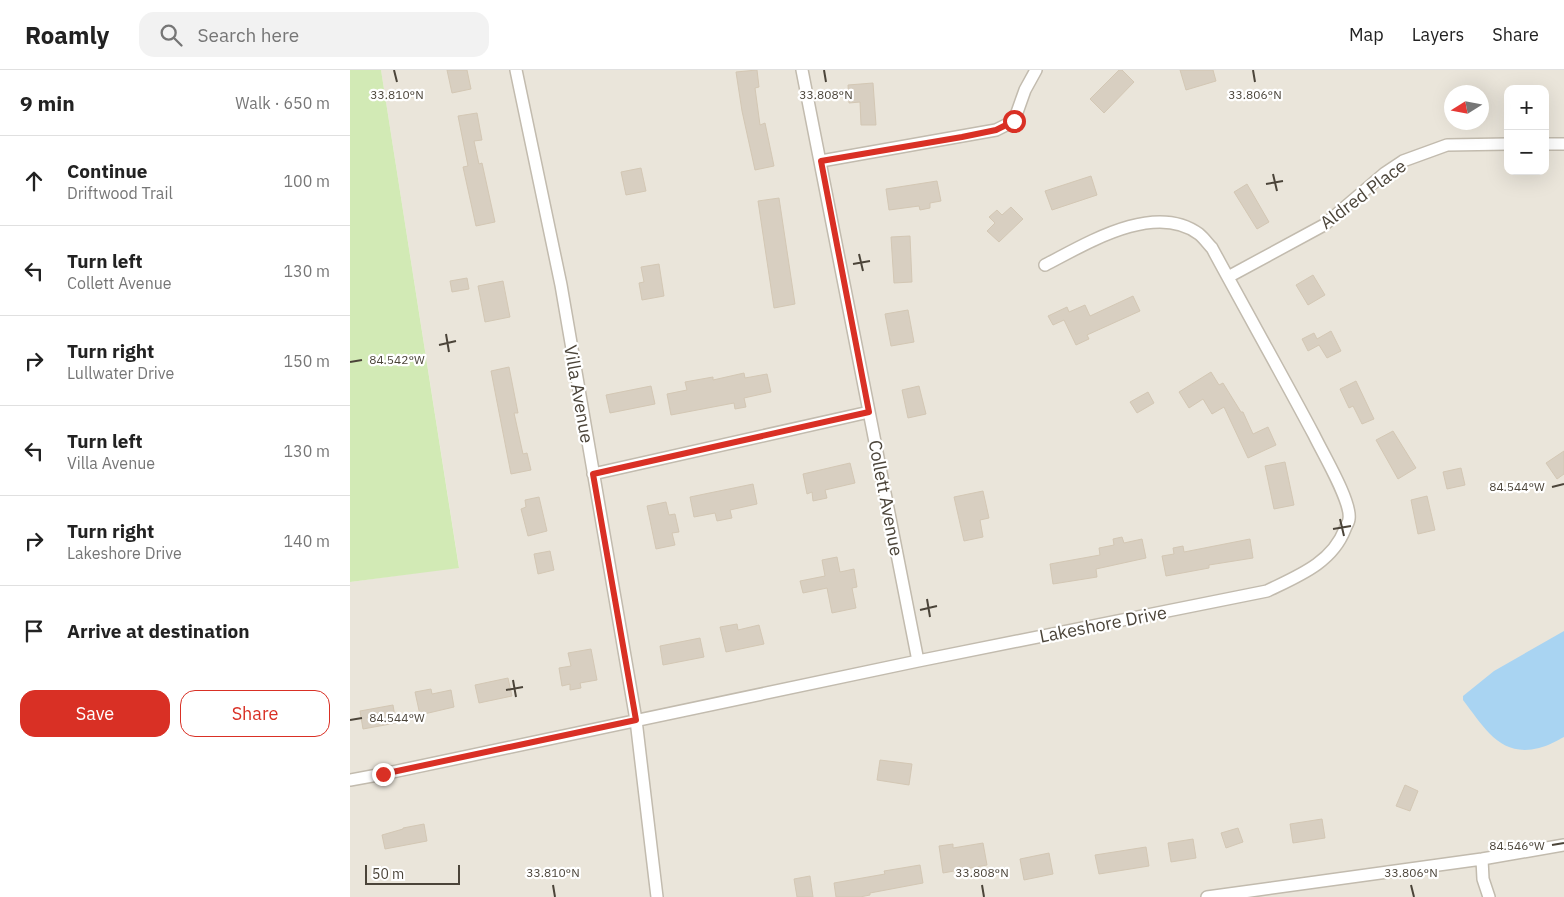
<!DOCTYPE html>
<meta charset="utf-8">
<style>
body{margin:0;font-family:"IBM Plex Sans",sans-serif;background:#f2f2f2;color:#222}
.controls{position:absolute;right:15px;top:15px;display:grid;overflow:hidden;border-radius:10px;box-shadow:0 5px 20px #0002}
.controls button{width:45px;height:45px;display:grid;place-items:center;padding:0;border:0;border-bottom:1px solid #e0e0e0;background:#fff;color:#222;font:25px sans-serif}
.compass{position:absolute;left:1094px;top:15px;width:45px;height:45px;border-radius:50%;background:#fff;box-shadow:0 5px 20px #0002;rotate:259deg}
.scale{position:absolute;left:15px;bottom:12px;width:95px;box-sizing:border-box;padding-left:5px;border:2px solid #4b4439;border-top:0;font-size:14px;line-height:18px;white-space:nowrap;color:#4b4439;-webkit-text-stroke:4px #fff;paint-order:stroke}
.stop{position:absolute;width:15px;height:15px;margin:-11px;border:4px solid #d93025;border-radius:50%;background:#fff}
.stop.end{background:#d93025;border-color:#fff;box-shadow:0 1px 5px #0008}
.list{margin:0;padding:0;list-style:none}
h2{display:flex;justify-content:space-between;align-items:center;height:65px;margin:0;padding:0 20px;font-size:21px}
h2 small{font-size:16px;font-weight:400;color:#767676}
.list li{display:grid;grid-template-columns:32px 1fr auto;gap:15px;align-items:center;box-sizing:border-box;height:90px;padding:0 20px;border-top:1px solid #e0e0e0}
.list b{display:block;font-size:19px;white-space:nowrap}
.list p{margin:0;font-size:16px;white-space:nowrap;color:#767676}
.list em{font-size:16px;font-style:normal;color:#767676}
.actions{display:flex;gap:10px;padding:15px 20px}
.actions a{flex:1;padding:11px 0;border:1px solid #d93025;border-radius:15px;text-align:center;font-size:18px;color:#d93025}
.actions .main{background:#d93025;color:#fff}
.icon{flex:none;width:28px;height:28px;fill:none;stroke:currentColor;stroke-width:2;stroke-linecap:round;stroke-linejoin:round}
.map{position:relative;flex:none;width:1214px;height:827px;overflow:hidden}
header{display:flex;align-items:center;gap:30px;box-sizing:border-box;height:70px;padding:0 25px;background:#fff;border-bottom:1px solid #e0e0e0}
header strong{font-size:24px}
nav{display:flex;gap:28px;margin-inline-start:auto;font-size:18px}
.search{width:350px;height:45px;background:#f2f2f2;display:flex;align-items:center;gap:12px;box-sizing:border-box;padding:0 18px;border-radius:15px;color:#767676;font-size:19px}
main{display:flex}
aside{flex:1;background:#fff}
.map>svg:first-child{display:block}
</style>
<header>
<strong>Roamly</strong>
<div class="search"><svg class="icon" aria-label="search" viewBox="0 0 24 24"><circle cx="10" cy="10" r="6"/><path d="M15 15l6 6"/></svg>Search here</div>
<nav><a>Map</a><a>Layers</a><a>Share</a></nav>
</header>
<main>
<aside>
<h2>9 min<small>Walk · 650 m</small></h2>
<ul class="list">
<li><svg class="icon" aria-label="ahead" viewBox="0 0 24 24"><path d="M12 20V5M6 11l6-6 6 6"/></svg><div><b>Continue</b><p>Driftwood Trail</p></div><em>100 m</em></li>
<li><svg class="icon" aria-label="left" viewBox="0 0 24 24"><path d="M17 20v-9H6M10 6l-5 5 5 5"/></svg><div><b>Turn left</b><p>Collett Avenue</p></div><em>130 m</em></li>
<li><svg class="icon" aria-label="right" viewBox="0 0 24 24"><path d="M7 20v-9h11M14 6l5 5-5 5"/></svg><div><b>Turn right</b><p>Lullwater Drive</p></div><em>150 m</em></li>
<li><svg class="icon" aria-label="left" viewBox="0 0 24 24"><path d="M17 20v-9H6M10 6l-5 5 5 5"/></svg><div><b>Turn left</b><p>Villa Avenue</p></div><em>130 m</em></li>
<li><svg class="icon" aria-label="right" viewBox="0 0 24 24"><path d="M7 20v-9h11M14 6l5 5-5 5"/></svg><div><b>Turn right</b><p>Lakeshore Drive</p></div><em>140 m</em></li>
<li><svg class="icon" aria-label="arrive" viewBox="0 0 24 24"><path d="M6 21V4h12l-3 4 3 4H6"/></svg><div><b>Arrive at destination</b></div></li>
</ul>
<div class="actions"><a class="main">Save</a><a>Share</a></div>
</aside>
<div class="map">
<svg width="1214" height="827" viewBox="0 0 1214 827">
<rect width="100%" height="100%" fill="#f6f3ec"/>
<!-- residential -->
<path fill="#eae5da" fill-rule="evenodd" d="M 31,0 L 1214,0 L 1214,827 L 0,827 L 0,512 L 109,497 ZM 1158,19 L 1195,19 L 1195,101 L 1158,101 ZM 1102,22 L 1132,22 L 1132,52 L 1102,52 Z"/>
<!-- green -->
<path fill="#d2eab5" d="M 0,0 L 31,0 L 109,498 L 0,512 Z"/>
<!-- water -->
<path fill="#a9d4f2" d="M 1214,561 L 1214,667 C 1206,671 1198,676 1189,678 C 1150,688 1134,657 1113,630 L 1113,626 L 1144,601 Z"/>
<!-- building -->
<path fill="#d8cfc1" stroke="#d3c7b4" d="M 97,0 L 117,0 L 121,19 L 102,23 Z
M 407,0 L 409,17 L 405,18 L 410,55 L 415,53 L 424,96 L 405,100 L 392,41 L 386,2 Z
M 769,0 L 772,0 L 784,12 L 754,43 L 740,29 Z
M 830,0 L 863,0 L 866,11 L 836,20 Z
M 523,13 L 526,55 L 511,55 L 510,32 L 499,33 L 498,15 Z
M 127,43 L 132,70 L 124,71 L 129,94 L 132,93 L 145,152 L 126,156 L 113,97 L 118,96 L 108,46 Z
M 291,98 L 296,121 L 276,125 L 271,102 Z
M 741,106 L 747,125 L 702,140 L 695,121 Z
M 587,111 L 591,131 L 580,133 L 580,138 L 570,140 L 569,136 L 539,140 L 536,119 Z
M 897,114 L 919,152 L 907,159 L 884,122 Z
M 429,128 L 445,234 L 424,238 L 408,131 Z
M 661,137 L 673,149 L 649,172 L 637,161 L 645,153 L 639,147 L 647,140 L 652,145 Z
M 560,166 L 562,212 L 544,213 L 541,167 Z
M 309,194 L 314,226 L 292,230 L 289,213 L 294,212 L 291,197 Z
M 963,205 L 975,225 L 958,235 L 946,215 Z
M 117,208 L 119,219 L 102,222 L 100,211 Z
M 153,211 L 160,247 L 135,252 L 128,216 Z
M 783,226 L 790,241 L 737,265 L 739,269 L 726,275 L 714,250 L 703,255 L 698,246 L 717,237 L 719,242 L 735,235 L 740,246 Z
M 558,240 L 564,272 L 541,276 L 535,244 Z
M 981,261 L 991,281 L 977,288 L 969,275 L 958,281 L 952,269 L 964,263 L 967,269 Z
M 159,297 L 168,343 L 164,343 L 173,384 L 177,383 L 181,400 L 161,404 L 141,301 Z
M 861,302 L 869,315 L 873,313 L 891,342 L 893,342 L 903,364 L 918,357 L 926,375 L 898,388 L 874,337 L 862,344 L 853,329 L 839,338 L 829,322 Z
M 394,303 L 395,308 L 417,304 L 421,322 L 394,328 L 396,337 L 385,339 L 384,333 L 321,345 L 317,324 L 337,320 L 335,312 L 363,307 L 363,310 Z
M 1006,311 L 1024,349 L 1012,354 L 1003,336 L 999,338 L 990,319 Z
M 301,316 L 305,334 L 260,343 L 256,325 Z
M 569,316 L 576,344 L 558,348 L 552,320 Z
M 798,322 L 804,333 L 787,343 L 780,332 Z
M 1043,361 L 1066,398 L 1048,409 L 1026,370 Z
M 1214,381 L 1214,404 L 1207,409 L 1196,393 Z
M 935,392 L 944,435 L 924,439 L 915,396 Z
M 500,393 L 505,413 L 475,420 L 477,428 L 463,431 L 462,422 L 457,424 L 453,404 Z
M 1111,398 L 1115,415 L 1097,419 L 1093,402 Z
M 403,414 L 407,434 L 380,440 L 382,448 L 367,451 L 365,443 L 344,447 L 340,427 Z
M 633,421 L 639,448 L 630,450 L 633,467 L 614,471 L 604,427 Z
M 1077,426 L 1085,460 L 1068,464 L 1061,430 Z
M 189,427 L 197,461 L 178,466 L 171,439 L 176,437 L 175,430 Z
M 316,432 L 319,445 L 325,444 L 329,462 L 322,463 L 325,475 L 306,479 L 297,436 Z
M 772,467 L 774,473 L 792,469 L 796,488 L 746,499 L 747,507 L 703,514 L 700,494 L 750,485 L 749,478 L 764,475 L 763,469 Z
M 900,469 L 903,488 L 859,495 L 859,498 L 816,506 L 812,486 L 824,484 L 823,478 L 833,476 L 834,482 Z
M 200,481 L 204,500 L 188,504 L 184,484 Z
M 487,487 L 490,502 L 504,499 L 507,517 L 502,518 L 506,538 L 482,543 L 477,518 L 453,523 L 450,511 L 475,506 L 472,490 Z
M 387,554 L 388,560 L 409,555 L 414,574 L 376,582 L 370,557 Z
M 350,568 L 354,587 L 313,595 L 310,576 Z
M 241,579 L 247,610 L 230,613 L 231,618 L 220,620 L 220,614 L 212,616 L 209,598 L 221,596 L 218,583 Z
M 158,608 L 162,626 L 129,633 L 125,615 Z
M 81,619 L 82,624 L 101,620 L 104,637 L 70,645 L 65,622 Z
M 43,635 L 46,653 L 13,659 L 10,641 Z
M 530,690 L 562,694 L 559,715 L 527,710 Z
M 1055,715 L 1068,721 L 1060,741 L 1046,736 Z
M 972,749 L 975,768 L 943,773 L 940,754 Z
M 74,754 L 77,771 L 35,779 L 32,765 L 53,759 L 53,758 Z
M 888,758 L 893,772 L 876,778 L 871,763 Z
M 843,769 L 846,788 L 821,792 L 818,773 Z
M 633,773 L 637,795 L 593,803 L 589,776 L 603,774 L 603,778 Z
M 796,777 L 799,796 L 749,804 L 745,785 Z
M 699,783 L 703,804 L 674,810 L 670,789 Z
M 570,795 L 573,813 L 520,823 L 520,825 L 510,827 L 486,827 L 484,813 L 535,804 L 534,801 Z
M 460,806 L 463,827 L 447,827 L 444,809 Z"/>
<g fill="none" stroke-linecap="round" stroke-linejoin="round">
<defs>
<path id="minor" d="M 166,0 L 211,215 L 286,650 L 307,827
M 452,0 L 568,591
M 1195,74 L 1214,74
M 471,91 L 646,60 L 664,51 L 675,20 L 686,0
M 878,207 L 974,155 L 1035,103 L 1053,91 L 1097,75 L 1158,74
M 243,404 L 519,342
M 0,710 L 33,704 L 568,591 L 917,521 C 948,506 982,493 995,459 C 996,456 999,452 999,449 C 1002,432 972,382 964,365 C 931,303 896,241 862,178 C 858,174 854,168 849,164 C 804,131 736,174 695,195
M 1132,789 L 1133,809 L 1139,827
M 857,827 L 1132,789 L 1214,775"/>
</defs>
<!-- minor casing -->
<use href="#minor" stroke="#c2bbae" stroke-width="14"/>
<!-- minor -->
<use href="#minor" stroke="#fff" stroke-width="11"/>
</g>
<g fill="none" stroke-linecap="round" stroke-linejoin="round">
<!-- route -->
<path stroke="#d93025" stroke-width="6" d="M 33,704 L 286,650 L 243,404 L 519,342 L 471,91 L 612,67 L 646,60 L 664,51"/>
</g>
<!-- ticks -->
<path fill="none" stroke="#4b4439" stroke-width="2" d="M 44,0 L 47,12M 474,0 L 476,12M 903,0 L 905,12M 923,104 L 927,121M 916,114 L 933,111M 509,184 L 513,201M 503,194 L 520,191M 96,264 L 99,282M 89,275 L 106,271M 0,292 L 12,290M 1202,417 L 1214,414M 990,449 L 994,466M 983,459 L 1001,456M 577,529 L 580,547M 570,540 L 587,536M 163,610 L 166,627M 156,620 L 173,617M 0,650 L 12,648M 1202,775 L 1214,773M 203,815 L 205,827M 632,815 L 634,827M 1061,815 L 1064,827"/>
<g text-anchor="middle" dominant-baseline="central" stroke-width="4.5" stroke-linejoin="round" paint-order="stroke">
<!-- street labels -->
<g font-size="18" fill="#4b4439" stroke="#fff">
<text transform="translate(1013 124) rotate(-37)">Aldred Place</text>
<text transform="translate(229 324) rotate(80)">Villa Avenue</text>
<text transform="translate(536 428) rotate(79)">Collett Avenue</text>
<text transform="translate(753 554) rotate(-11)">Lakeshore Drive</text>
</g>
</g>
<g font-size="12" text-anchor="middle" fill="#4b4439" stroke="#fff" stroke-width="4.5" stroke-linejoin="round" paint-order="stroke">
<text x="47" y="29">33.810°N</text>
<text x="476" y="29">33.808°N</text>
<text x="905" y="29">33.806°N</text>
<text x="47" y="294">84.542°W</text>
<text x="1167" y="421">84.544°W</text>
<text x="47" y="652">84.544°W</text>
<text x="1167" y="780">84.546°W</text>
<text x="203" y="807">33.810°N</text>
<text x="632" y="807">33.808°N</text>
<text x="1061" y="807">33.806°N</text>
</g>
</svg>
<div class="controls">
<button>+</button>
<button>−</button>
</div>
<svg class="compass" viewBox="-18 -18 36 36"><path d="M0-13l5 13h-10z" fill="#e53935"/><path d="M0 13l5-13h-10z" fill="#767676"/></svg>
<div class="scale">50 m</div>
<div class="stop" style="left:664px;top:51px"></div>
<div class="stop end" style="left:33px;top:704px"></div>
</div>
</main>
